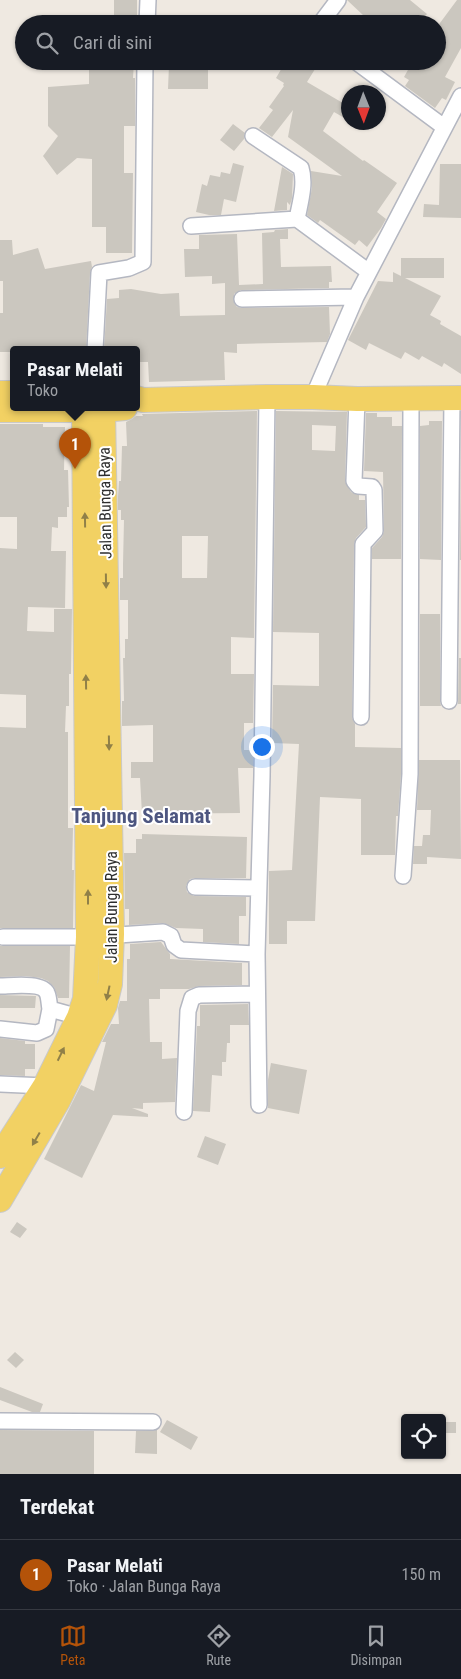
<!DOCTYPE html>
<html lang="id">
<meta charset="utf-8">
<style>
body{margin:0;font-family:"Roboto Condensed",sans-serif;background:#20242c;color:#f1f3f6}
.controls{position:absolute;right:15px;bottom:15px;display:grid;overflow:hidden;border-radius:5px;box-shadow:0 1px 4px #0004}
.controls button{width:45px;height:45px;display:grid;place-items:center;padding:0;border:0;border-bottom:1px solid #363941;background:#171b24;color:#f1f3f6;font:25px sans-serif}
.compass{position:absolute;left:341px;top:85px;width:45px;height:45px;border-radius:50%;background:#171b24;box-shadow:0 1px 4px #0004;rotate:179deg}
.you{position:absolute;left:261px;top:746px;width:18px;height:18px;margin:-12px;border:4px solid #fff;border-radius:50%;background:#1a73e8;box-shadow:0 0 0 8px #1a73e833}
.badge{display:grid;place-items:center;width:32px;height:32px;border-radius:50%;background:#b45309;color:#fff;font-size:16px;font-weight:700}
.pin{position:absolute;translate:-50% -41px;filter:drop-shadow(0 1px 2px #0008)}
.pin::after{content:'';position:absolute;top:26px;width:18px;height:15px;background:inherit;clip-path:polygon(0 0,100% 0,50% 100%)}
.popup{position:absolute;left:10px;top:346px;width:130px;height:65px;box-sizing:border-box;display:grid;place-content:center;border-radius:5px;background:#171b24;filter:drop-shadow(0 1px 4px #0005);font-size:16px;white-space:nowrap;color:#9ea1a6}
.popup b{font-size:19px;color:#f1f3f6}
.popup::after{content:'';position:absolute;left:50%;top:100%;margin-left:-10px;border:10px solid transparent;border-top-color:#171b24}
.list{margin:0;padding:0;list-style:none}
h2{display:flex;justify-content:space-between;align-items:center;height:65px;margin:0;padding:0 20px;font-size:21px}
h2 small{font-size:16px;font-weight:400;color:#9ea1a6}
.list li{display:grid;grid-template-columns:32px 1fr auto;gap:15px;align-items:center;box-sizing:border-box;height:70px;padding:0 20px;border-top:1px solid #363941}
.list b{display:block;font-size:19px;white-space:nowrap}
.list p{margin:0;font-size:16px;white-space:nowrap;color:#9ea1a6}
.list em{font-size:16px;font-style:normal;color:#9ea1a6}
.icon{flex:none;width:28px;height:28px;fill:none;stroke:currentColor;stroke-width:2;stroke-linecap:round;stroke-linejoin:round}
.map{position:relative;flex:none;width:461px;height:1474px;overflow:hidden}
.search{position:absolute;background:#171b24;box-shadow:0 1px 4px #0004;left:15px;right:15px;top:15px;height:55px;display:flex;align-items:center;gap:12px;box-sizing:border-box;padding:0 18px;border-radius:28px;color:#9ea1a6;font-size:19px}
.sheet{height:135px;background:#171b24}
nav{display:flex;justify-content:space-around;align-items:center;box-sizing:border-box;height:70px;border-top:1px solid #363941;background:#171b24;font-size:14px;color:#9ea1a6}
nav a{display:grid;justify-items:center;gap:2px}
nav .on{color:#b45309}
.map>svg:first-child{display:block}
</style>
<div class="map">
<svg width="461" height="1474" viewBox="0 0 461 1474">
<rect width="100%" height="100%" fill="#efe9e1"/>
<!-- building -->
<path fill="#cbc7bf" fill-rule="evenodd" d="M 114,0 L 137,0 L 137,24 L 114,24 Z
M 347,0 L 410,0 L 427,14 L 419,24 L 357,24 L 364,16 Z
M 457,0 L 461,0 L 461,48 L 445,77 L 455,82 L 446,100 L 442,98 L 435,108 L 405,86 L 409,80 L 404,77 L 413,61 L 437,61 L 437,27 Z
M 89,61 L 134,61 L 133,78 L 135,78 L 135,126 L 124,126 L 124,173 L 133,173 L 132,253 L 106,253 L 106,227 L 92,227 L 92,159 L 77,158 L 57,175 L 43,156 L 58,136 L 48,126 L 48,87 L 89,84 Z
M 182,61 L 205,61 L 205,65 L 208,65 L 208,89 L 168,89 L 169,65 L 182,65 Z
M 286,61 L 320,61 L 307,82 L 348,106 L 348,120 L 334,112 L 323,131 L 363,161 L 364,160 L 397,183 L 377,212 L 386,219 L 381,228 L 367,247 L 359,240 L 355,245 L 320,220 L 318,223 L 307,215 L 312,188 L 311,171 L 342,176 L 288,137 L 293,110 L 272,137 L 259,128 L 273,110 L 269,107 L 284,86 L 283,85 L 284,83 L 276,78 Z
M 233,124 L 245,133 L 244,139 L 234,151 L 220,140 Z
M 233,163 L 244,166 L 236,202 L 224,199 L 221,215 L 209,215 L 196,212 L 202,184 L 207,186 L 210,175 L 220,177 L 221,172 L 230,174 Z
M 440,164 L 461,164 L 461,218 L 423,217 L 424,204 L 439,205 Z
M 282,167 L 293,174 L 292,198 L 290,205 L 287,202 L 287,210 L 274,211 Z
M 288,229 L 288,239 L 280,239 L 281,267 L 331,266 L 332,282 L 329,282 L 329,288 L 241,290 L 234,294 L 234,303 L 237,307 L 242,308 L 329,307 L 330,334 L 327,342 L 237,344 L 237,353 L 224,352 L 225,380 L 149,382 L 148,362 L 136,362 L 136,350 L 104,350 L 107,299 L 119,298 L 119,290 L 131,289 L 161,294 L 179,293 L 180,316 L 225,315 L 225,283 L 212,284 L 212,276 L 185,277 L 184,249 L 199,249 L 199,235 L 237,234 L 239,285 L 263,284 L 262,233 L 274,232 L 275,230 Z
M 0,240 L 12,240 L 13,255 L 38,248 L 45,269 L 91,261 L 92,267 L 90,273 L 86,350 L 14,350 L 14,352 L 0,352 L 0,313 L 3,313 L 3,281 L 0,281 Z
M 401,258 L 444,258 L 444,278 L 405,278 L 441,296 L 430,315 L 441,321 L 440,324 L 461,336 L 461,374 L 444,363 L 442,367 L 422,356 L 419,360 L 405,352 L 401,359 L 369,343 L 366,350 L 348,340 L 378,281 L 393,282 L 393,272 L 401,276 Z
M 257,411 L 254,638 L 231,637 L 231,674 L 254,674 L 253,723 L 244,723 L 244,750 L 253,750 L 253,768 L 238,768 L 240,813 L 142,814 L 140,778 L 131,778 L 131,762 L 153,762 L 153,725 L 122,726 L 122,701 L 124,701 L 123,658 L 125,658 L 125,639 L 128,639 L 128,600 L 120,600 L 120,578 L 123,578 L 123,564 L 124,520 L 121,520 L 121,510 L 118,510 L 118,497 L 119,481 L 121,481 L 122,446 L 127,446 L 126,422 L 132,419 L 136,416 L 143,416 L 142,414 ZM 182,536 L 208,536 L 207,578 L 182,578 Z
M 276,411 L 347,412 L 345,481 L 351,492 L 359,495 L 359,500 L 365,500 L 366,527 L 356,538 L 354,544 L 352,717 L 355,724 L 355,747 L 401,748 L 401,774 L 398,816 L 396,816 L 395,855 L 361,855 L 361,799 L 320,797 L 315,921 L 287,921 L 287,944 L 269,944 L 269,871 L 292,870 L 299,744 L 272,743 L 273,685 L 319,686 L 319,633 L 273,632 ZM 312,425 L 336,426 L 335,451 L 312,450 Z
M 366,413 L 377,413 L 377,417 L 392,417 L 392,426 L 402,426 L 401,559 L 372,559 L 372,548 L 382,537 L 384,531 L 383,472 L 364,471 Z
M 429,421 L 442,421 L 441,560 L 420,559 L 420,426 L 429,425 Z
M 0,424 L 43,424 L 43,427 L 65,427 L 64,470 L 68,470 L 69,507 L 67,507 L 67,517 L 58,517 L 58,528 L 52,527 L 51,551 L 66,551 L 65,608 L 28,607 L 27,631 L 54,632 L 54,609 L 72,609 L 71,674 L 69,674 L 69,706 L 66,706 L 65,732 L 68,732 L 68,828 L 73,828 L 72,870 L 74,870 L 73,928 L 0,928 L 0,727 L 26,728 L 26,695 L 0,694 L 0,548 L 17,549 L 17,517 L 0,517 Z
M 461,437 L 461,560 L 460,560 Z
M 420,614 L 440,614 L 440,701 L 441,706 L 420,706 Z
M 459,658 L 461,658 L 461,704 L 458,704 Z
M 419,760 L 460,760 L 461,859 L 427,857 L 427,864 L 413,864 L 414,846 L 422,846 L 423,835 L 430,835 L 431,810 L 417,810 Z
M 142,834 L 247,837 L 246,878 L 195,878 L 190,879 L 186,886 L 187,892 L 194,896 L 246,897 L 246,916 L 239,916 L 239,944 L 203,942 L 203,929 L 176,928 L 163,923 L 129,925 L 129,909 L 125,909 L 124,853 L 136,853 L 136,839 L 142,839 Z
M 161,942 L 170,954 L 170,959 L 242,963 L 242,985 L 199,986 L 189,989 L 160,989 L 160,999 L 149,999 L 150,1042 L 162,1042 L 162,1059 L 177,1058 L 175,1102 L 143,1103 L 143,1109 L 132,1108 L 148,1114 L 148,1117 L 113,1115 L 82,1178 L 44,1159 L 81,1085 L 94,1091 L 106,1042 L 102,1042 L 111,1024 L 119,1024 L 118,1008 L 120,1001 L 127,1001 L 127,959 L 130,959 L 130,944 Z
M 0,946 L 70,946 L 69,998 L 58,998 L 54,987 L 48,981 L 41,978 L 26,976 L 0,977 Z
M 0,995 L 36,996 L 35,1008 L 0,1008 Z
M 248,1004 L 249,1025 L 230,1025 L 230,1043 L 227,1043 L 226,1062 L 222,1062 L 222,1076 L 212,1075 L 210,1112 L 193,1111 L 197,1026 L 200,1026 L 200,1005 Z
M 0,1038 L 25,1041 L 25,1044 L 35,1044 L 35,1069 L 25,1069 L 25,1076 L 0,1075 Z
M 271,1063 L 307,1070 L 299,1114 L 268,1108 L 268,1080 Z
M 205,1136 L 226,1144 L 218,1165 L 197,1157 Z
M 17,1222 L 27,1229 L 20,1238 L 10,1232 Z
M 15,1352 L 24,1360 L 16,1368 L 7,1360 Z
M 0,1387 L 43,1404 L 40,1412 L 32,1412 L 0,1400 Z
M 167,1420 L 198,1437 L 191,1450 L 160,1432 Z
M 444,1422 L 456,1422 L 456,1433 L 444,1433 Z
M 0,1430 L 94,1431 L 94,1474 L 0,1474 Z
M 157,1430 L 157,1454 L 135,1453 L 136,1431 Z"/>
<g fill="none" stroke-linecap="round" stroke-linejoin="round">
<defs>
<path id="street" d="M 147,24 L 148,0
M 320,24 L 338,0
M 355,61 L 444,127
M 253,136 L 301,168 C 306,184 300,203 297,219 L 369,272
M 191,226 L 297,219
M 242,299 L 356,297
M 95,350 L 99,273 L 129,268 L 143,262 L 145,61
M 313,397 L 356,297 L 461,96
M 357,399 L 354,481 L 358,486 L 372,487 L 374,490 L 375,531 L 363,544 L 361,717
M 449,701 L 452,399
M 403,876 L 410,774 L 411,398
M 195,887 L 258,888
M 3,937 L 88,937 L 163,932 L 171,936 L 174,945 L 181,950 L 257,954
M 0,986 C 11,986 42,982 47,993 C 49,997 49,1004 50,1009
M 0,1029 L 37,1033 L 46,1029 L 50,1009 L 79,1017
M 0,1084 L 45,1086
M 259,1105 L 257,954 L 262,776 L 267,397
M 184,1112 L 188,1011 L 192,998 L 199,995 L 256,994
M 0,1421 L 153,1422"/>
<path id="primary" d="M 0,393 L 14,393
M 136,398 L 143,400 L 267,397 L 313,397 L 357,399 L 461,398
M 0,410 L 103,410 L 125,408
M 0,1156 L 45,1086 L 79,1017 L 85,999 L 88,937 L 84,408
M 0,1200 L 58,1101 L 105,1005 L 110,984 L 112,934 L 103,408"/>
</defs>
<!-- street casing -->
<use href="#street" stroke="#b4b7c1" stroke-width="18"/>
<!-- primary casing -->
<use href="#primary" stroke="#c9c9c9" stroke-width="26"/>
<!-- street -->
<use href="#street" stroke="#fff" stroke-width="15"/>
<!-- primary -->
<use href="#primary" stroke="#f2d163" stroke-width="24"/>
</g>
<!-- one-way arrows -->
<defs><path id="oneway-solid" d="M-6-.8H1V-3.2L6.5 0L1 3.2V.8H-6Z" transform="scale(1.25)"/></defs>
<g fill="#908048">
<use href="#oneway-solid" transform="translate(85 520) rotate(-91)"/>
<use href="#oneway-solid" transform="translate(106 581) rotate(89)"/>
<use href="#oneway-solid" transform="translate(86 682) rotate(-91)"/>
<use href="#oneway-solid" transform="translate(109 743) rotate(89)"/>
<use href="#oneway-solid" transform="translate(88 897) rotate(-90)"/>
<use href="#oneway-solid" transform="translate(108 993) rotate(102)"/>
<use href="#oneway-solid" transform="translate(61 1054) rotate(-64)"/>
<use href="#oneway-solid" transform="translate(36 1139) rotate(120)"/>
</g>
<g text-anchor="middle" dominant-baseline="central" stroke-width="4" stroke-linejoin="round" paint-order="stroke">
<!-- street labels -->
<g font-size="16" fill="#2e2e2e" stroke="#fff">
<text transform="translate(105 503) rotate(-91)">Jalan Bunga Raya</text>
<text transform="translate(111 907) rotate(-90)">Jalan Bunga Raya</text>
</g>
<!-- district labels -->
<g font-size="21" font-weight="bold" fill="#4d5680" stroke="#fff">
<text x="141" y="816">Tanjung Selamat</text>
</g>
</g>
</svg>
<div class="controls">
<button><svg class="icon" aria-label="locate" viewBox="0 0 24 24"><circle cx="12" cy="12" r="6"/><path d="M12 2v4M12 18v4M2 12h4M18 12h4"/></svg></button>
</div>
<svg class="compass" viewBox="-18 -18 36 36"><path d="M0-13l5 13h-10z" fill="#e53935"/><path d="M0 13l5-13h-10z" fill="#9ea1a6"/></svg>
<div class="you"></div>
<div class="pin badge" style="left:75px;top:469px">1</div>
<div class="popup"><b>Pasar Melati</b>Toko</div>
<div class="search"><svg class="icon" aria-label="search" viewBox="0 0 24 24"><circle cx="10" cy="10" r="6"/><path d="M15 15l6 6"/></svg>Cari di sini</div>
</div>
<section class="sheet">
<h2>Terdekat<small></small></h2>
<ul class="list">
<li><span class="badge">1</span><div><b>Pasar Melati</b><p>Toko · Jalan Bunga Raya</p></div><em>150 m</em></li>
</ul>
</section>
<nav>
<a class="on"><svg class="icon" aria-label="map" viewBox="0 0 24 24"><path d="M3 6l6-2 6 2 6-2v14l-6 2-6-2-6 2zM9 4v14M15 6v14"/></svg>Peta</a>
<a><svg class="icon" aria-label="directions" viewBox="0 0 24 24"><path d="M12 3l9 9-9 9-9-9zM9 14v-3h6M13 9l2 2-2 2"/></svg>Rute</a>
<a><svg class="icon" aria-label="saved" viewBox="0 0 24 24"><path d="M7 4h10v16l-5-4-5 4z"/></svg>Disimpan</a>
</nav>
